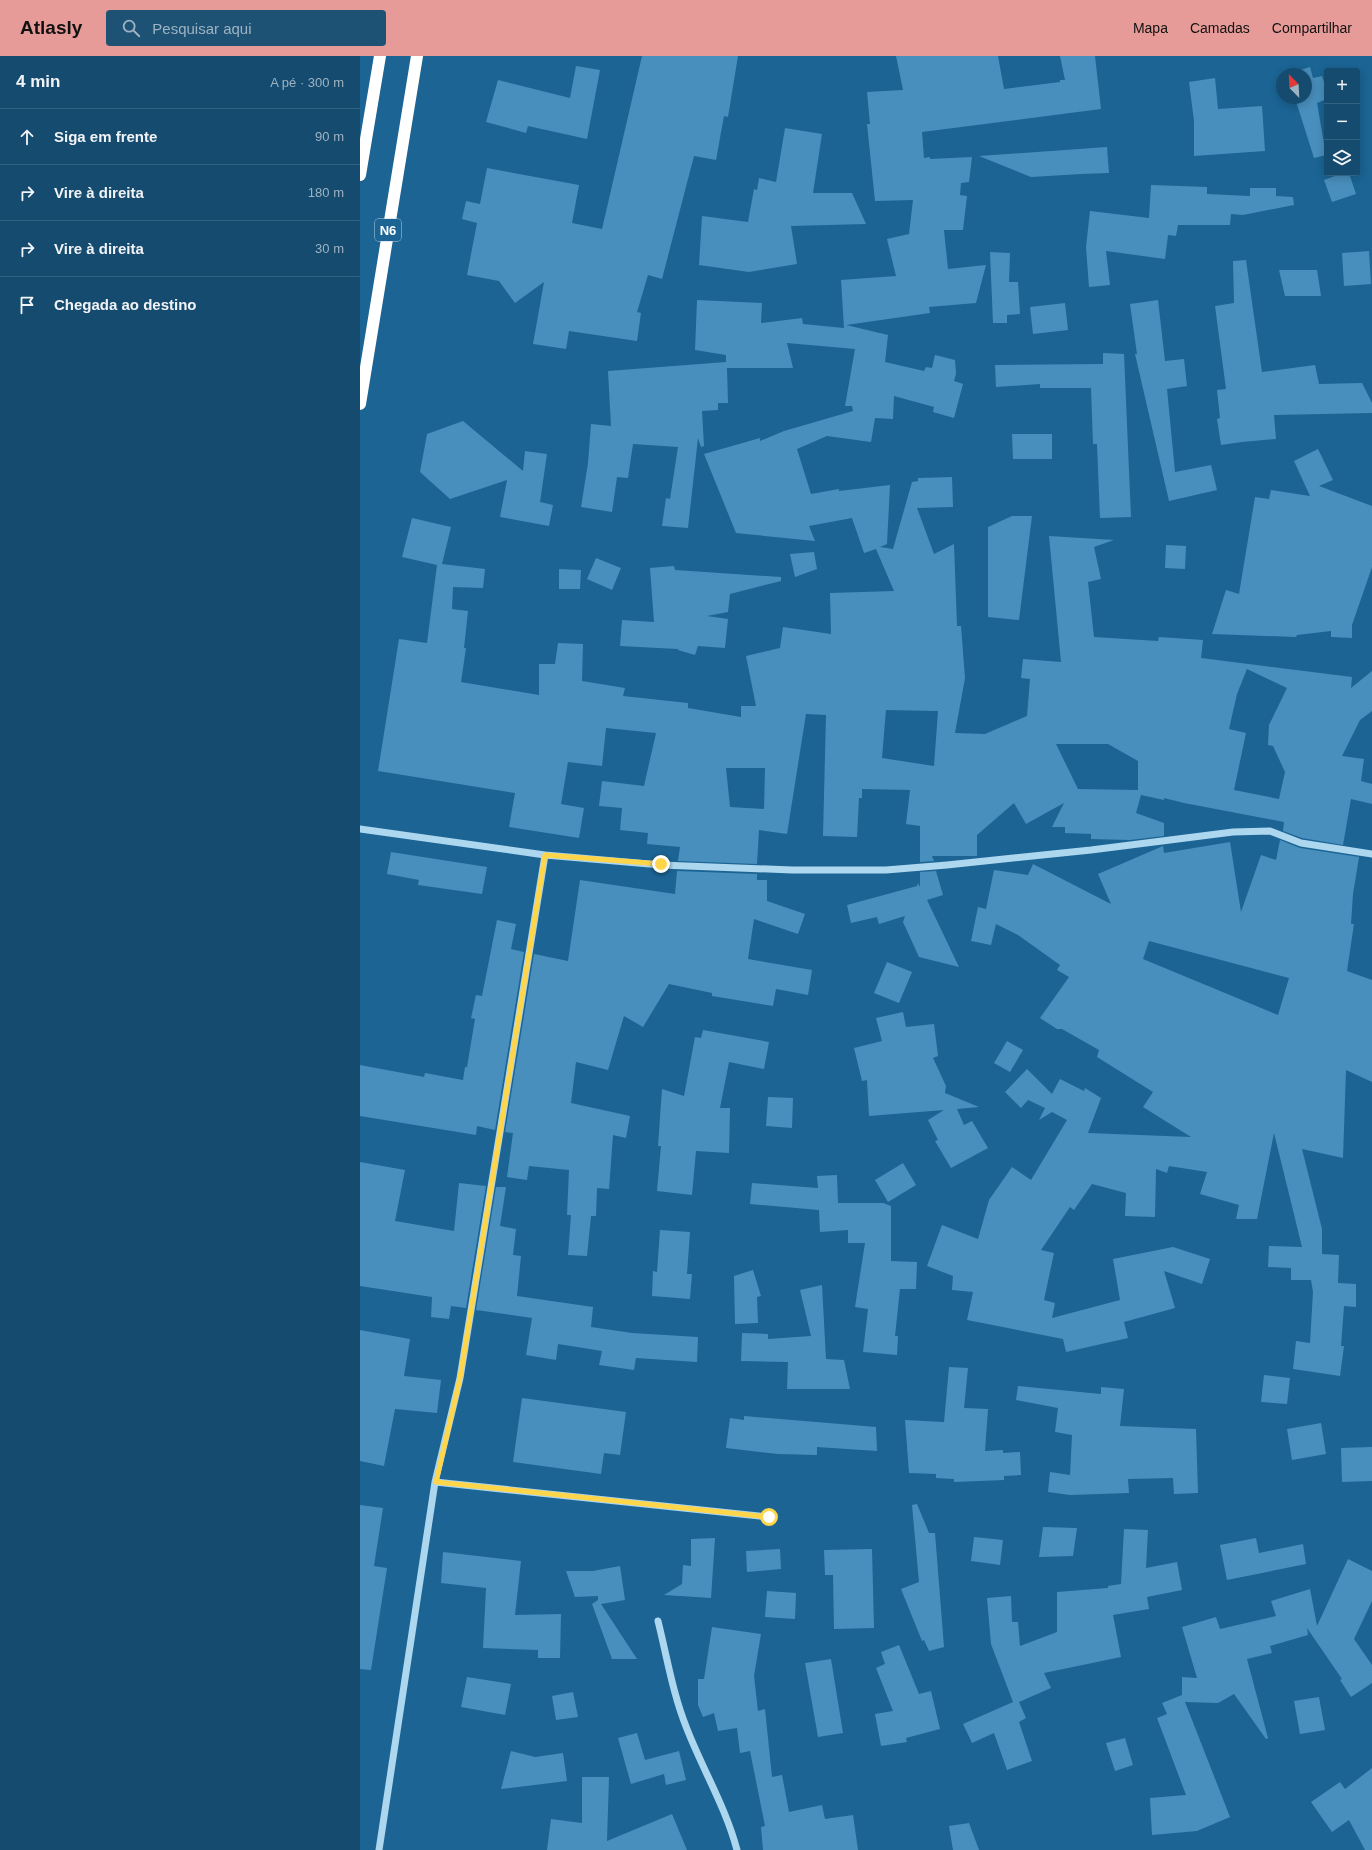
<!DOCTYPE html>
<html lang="pt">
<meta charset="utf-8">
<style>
body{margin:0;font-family:Arial,sans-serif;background:#1d5274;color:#f1f3f6}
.controls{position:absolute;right:12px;top:12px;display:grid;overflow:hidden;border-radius:4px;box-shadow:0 2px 10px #0003}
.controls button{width:36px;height:36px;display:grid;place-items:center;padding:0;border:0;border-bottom:1px solid #336382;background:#144b6f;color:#f1f3f6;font:20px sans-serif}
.compass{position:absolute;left:916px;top:12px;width:36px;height:36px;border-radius:50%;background:#144b6f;box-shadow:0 2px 10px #0003;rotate:336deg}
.stop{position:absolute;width:12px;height:12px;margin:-9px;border:3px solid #ffd54a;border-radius:50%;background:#fff}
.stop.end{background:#ffd54a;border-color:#fff;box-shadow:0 1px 4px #0008}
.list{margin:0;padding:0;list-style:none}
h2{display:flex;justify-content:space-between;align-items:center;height:52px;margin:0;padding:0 16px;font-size:17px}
h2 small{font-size:13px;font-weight:400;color:#9db3c3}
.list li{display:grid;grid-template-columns:26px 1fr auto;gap:12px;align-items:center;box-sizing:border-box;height:56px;padding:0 16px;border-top:1px solid #336382}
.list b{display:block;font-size:15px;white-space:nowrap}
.list em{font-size:13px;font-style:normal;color:#9db3c3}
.icon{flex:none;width:22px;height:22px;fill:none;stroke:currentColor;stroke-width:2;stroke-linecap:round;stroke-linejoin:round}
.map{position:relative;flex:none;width:1012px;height:1794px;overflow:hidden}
header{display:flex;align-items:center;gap:24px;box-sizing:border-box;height:56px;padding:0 20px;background:#e69b98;color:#111}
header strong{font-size:19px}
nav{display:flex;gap:22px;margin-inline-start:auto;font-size:14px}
.search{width:280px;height:36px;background:#1d5274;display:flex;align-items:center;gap:10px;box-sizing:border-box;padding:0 14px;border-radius:4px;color:#9db3c3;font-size:15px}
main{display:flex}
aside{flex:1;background:#144b6f}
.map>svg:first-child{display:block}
</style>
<header>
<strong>Atlasly</strong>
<div class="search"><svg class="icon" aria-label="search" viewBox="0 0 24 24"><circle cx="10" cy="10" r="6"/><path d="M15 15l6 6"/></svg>Pesquisar aqui</div>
<nav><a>Mapa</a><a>Camadas</a><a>Compartilhar</a></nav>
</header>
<main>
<aside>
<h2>4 min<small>A pé · 300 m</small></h2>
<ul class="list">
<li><svg class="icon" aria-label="ahead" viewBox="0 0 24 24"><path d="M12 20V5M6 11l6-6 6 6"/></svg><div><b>Siga em frente</b></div><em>90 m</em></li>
<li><svg class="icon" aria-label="right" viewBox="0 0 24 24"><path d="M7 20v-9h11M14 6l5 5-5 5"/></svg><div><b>Vire à direita</b></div><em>180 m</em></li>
<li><svg class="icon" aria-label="right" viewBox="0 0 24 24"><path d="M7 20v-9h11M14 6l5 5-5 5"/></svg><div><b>Vire à direita</b></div><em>30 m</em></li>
<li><svg class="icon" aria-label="arrive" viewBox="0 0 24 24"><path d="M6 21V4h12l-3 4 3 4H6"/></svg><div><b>Chegada ao destino</b></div></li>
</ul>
</aside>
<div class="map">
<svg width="1012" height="1794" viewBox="0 0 1012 1794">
<rect width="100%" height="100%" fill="#1b6494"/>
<!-- building -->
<path fill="#498fbd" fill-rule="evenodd" d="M 282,0 L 378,0 L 368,61 L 364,60 L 356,104 L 334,100 L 302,223 L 288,219 L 277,256 L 281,257 L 277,285 L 209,275 L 206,293 L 173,288 L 184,226 L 155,247 L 139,225 L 107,219 L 117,167 L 102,163 L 106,145 L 120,148 L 127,112 L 219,129 L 212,167 L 242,173 Z
M 536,0 L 638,0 L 644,33 L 700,26 L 700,24 L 705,24 L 700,0 L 735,0 L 741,53 L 562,76 L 564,102 L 570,101 L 570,103 L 612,101 L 609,126 L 601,127 L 600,139 L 607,140 L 603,174 L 584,174 L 588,213 L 626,209 L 616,247 L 569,251 L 570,257 L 486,269 L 528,279 L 525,306 L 564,315 L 566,311 L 572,312 L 575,299 L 595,304 L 596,318 L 594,325 L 603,328 L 594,362 L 573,356 L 574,351 L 534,340 L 533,363 L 515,362 L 511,386 L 467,380 L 437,393 L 451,438 L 479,433 L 479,435 L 530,429 L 527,488 L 520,491 L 533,493 L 552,426 L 558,425 L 558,422 L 592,421 L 593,451 L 557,452 L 574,498 L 594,488 L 597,570 L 601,570 L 605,622 L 595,677 L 625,678 L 667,660 L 670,623 L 661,622 L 663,603 L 701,606 L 689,480 L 754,484 L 734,491 L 741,523 L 728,526 L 734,581 L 798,585 L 799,581 L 843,584 L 841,602 L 992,621 L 991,632 L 1012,615 L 1012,655 L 1000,664 L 982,700 L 1004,703 L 1001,725 L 1012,728 L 1012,748 L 991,743 L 983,789 L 942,782 L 923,775 L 924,766 L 824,747 L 804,742 L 804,744 L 781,739 L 776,757 L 804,767 L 804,780 L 770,784 L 731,783 L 731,778 L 705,777 L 705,771 L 692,771 L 704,747 L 666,768 L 654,747 L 617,779 L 617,800 L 572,800 L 574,805 L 560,806 L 560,770 L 546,768 L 550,734 L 502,733 L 502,742 L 499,742 L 497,781 L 463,780 L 466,659 L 446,658 L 427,778 L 399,774 L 397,808 L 318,805 L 320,791 L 287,788 L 288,777 L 260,774 L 262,752 L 239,750 L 242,725 L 284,730 L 296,677 L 246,672 L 242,710 L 208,706 L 201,748 L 224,752 L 219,782 L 149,771 L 155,737 L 18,715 L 39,583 L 67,587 L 77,509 L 42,501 L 52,462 L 91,471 L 82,508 L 125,513 L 123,532 L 93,531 L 92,553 L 108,555 L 104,592 L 106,592 L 101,626 L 179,639 L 179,608 L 195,608 L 198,587 L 223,588 L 222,625 L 265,632 L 263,640 L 328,647 L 328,652 L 381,661 L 381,650 L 396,650 L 386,600 L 420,592 L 423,571 L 471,578 L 470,537 L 534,535 L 516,493 L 504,497 L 492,462 L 449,470 L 455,485 L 376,477 L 344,398 L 400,382 L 400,385 L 424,375 L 493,355 L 492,350 L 485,350 L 495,293 L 427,287 L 433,312 L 367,312 L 368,347 L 358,347 L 358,354 L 342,355 L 344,390 L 341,391 L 338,382 L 328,472 L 302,470 L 306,442 L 310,443 L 318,391 L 273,388 L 268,422 L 257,421 L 252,456 L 221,451 L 228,407 L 231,368 L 251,370 L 248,315 L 366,306 L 366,299 L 335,294 L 337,244 L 402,247 L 401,267 L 442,262 L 443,268 L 484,272 L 481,224 L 536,220 L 527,183 L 549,178 L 553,144 L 515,145 L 507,68 L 510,68 L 507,36 L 543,34 ZM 887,613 L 927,632 L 909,669 L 908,689 L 913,690 L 925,716 L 919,743 L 874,734 L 886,677 L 869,673 L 877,638 ZM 526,654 L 578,655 L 574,710 L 522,702 ZM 696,688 L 748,688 L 778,705 L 778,734 L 718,733 ZM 366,712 L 405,712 L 404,753 L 370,751 Z
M 216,10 L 240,14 L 227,83 L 168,70 L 166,77 L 126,66 L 138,24 L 210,42 Z
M 950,11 L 953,22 L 962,20 L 967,34 L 967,43 L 957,47 L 966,99 L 954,102 L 935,42 L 946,42 L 946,18 L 928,18 Z
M 855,22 L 858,53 L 902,50 L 905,95 L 834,100 L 834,65 L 829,26 Z
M 425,72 L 462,78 L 453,137 L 492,137 L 506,168 L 431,170 L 437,208 L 389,216 L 339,209 L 342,160 L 388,166 L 394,133 L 397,134 L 399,122 L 416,126 Z
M 747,91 L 749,117 L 721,118 L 671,121 L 619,100 Z
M 983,117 L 989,117 L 996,138 L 972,146 L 964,124 Z
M 791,129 L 847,131 L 847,138 L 890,140 L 890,132 L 916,132 L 916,140 L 933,141 L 934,149 L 883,159 L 871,158 L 870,169 L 818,169 L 816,180 L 808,179 L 805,203 L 746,195 L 750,229 L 729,231 L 726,191 L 730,155 L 789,162 Z
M 1009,195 L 1011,228 L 984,230 L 982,197 Z
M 630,196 L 650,197 L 649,226 L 658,226 L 660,258 L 647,259 L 647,267 L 633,267 Z
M 886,204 L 902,316 L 955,309 L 959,328 L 1002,327 L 1012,347 L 1012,357 L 914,359 L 916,383 L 882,386 L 861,389 L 857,363 L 860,362 L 857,334 L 866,333 L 855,250 L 874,247 L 873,205 Z
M 919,214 L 957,214 L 961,240 L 925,240 Z
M 798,244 L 805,305 L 824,303 L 827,330 L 807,333 L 815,416 L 851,409 L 857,434 L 809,445 L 775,298 L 777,298 L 770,248 Z
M 705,247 L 708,274 L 673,278 L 670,251 Z
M 743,297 L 764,298 L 771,461 L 740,462 L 737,388 L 733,388 L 731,332 L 680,332 L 680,328 L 636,331 L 635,309 L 743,308 Z
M 103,365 L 163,415 L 165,395 L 187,398 L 180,446 L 193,449 L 189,470 L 140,461 L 147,424 L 90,443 L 60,416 L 67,378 Z
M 652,378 L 692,378 L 692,403 L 653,403 Z
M 958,393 L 973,424 L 959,430 L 1012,450 L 1012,511 L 992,569 L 992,582 L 971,581 L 971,575 L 937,579 L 936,581 L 852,578 L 866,534 L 879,538 L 895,441 L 909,443 L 911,434 L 950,440 L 934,405 Z
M 652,460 L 672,460 L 659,564 L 628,561 L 628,471 Z
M 806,489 L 826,490 L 825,513 L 805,512 Z
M 454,496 L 457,513 L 435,521 L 430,498 Z
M 236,502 L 261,512 L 252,534 L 227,523 Z
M 314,510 L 315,514 L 421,521 L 421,525 L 370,538 L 368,556 L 347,560 L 368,563 L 365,592 L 338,590 L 335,599 L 318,594 L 318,593 L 260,590 L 262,564 L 294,566 L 290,512 Z
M 199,513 L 221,514 L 220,533 L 199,533 Z
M 920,784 L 940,792 L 999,801 L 993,838 L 991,868 L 994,868 L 987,915 L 1012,924 L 1012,1026 L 986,1014 L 983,1102 L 942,1093 L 962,1173 L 962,1198 L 979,1199 L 978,1227 L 996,1228 L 996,1251 L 984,1250 L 981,1290 L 984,1290 L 980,1320 L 933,1313 L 936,1285 L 950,1287 L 953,1236 L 951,1224 L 931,1224 L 931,1212 L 908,1211 L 909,1190 L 942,1191 L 914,1077 L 897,1163 L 876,1163 L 879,1149 L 840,1138 L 847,1116 L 809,1110 L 807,1117 L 796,1113 L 795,1161 L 765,1160 L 766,1137 L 732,1128 L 714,1154 L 710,1151 L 681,1194 L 694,1197 L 684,1244 L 695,1247 L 692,1262 L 760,1244 L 753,1203 L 813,1191 L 850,1203 L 842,1228 L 804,1215 L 815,1252 L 764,1266 L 768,1282 L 706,1296 L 703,1283 L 607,1264 L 613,1236 L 592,1234 L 593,1220 L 567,1210 L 582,1169 L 618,1183 L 629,1144 L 652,1111 L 671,1124 L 707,1064 L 692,1056 L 679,1064 L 685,1052 L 668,1044 L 661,1052 L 645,1036 L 667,1013 L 692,1038 L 700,1023 L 724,1035 L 725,1032 L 741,1042 L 728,1077 L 831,1081 L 783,1051 L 793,1036 L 737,1001 L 739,994 L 702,973 L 697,973 L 680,962 L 709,921 L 697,914 L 700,909 L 658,879 L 636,868 L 631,889 L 611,885 L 618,851 L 626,853 L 634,814 L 668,819 L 673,808 L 751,848 L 738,818 L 803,790 L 804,797 L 870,786 L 881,856 L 901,799 L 916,804 ZM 789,885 L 929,922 L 918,959 L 783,903 Z
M 31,796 L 127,811 L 122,838 L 58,829 L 59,824 L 27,818 Z
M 317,815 L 397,818 L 397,824 L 407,824 L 407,845 L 445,858 L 438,878 L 394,863 L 388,903 L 452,914 L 448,939 L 416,933 L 413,950 L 352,940 L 352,937 L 309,928 L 283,971 L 264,960 L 248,1014 L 216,1006 L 211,1047 L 270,1060 L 266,1082 L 253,1079 L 249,1133 L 237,1132 L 236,1160 L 231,1160 L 227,1200 L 208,1199 L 211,1159 L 207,1159 L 209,1114 L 169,1110 L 167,1124 L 147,1121 L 153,1077 L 145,1076 L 174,898 L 208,905 L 220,824 L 315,838 Z
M 576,815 L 583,839 L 567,844 L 599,911 L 559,901 L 543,866 L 545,860 L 519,868 L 517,861 L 491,867 L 487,849 L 557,830 L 558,827 L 560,831 L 560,816 Z
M 137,864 L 156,868 L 151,893 L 164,896 L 135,1074 L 117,1070 L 116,1079 L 0,1060 L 0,1009 L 64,1021 L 65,1017 L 103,1024 L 105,1011 L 107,1011 L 115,963 L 111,962 L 116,939 L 122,940 Z
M 527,906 L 552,916 L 539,947 L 514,937 Z
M 543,956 L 546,971 L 574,968 L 578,1000 L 573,1002 L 586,1030 L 585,1037 L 619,1051 L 597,1053 L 604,1069 L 612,1065 L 628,1092 L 591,1112 L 575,1085 L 578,1084 L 568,1064 L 584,1054 L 509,1060 L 507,1024 L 502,1025 L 494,992 L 522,985 L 516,962 Z
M 343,974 L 409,986 L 404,1013 L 369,1006 L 360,1052 L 370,1052 L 369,1097 L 336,1095 L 332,1139 L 297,1135 L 301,1090 L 298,1090 L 302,1033 L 324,1040 L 335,981 L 341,982 Z
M 647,985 L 663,994 L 650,1016 L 634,1007 Z
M 408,1041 L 433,1042 L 432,1072 L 406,1070 Z
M 0,1106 L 45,1114 L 35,1165 L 94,1175 L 99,1127 L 126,1130 L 106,1252 L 91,1250 L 89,1263 L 71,1261 L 72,1241 L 0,1230 Z
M 543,1107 L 556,1129 L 528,1146 L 515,1124 Z
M 477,1119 L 478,1147 L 523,1147 L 531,1150 L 531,1205 L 557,1206 L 556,1233 L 540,1233 L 535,1280 L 538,1280 L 537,1299 L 503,1296 L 508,1253 L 495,1251 L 505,1187 L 488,1187 L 488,1174 L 460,1176 L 459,1154 L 390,1148 L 392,1127 L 458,1132 L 457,1120 Z
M 136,1131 L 146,1131 L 140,1170 L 156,1173 L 153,1199 L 161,1200 L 157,1240 L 233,1251 L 231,1271 L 272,1277 L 338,1281 L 337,1306 L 276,1302 L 274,1314 L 239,1309 L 242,1295 L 198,1288 L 196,1304 L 166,1299 L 172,1262 L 116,1254 Z
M 300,1174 L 330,1176 L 327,1218 L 332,1218 L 330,1243 L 292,1240 L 293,1215 L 297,1216 Z
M 393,1214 L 401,1240 L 397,1241 L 398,1267 L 375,1268 L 374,1220 Z
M 462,1229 L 466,1303 L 484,1304 L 490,1333 L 427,1333 L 428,1306 L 381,1305 L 382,1277 L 408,1278 L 408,1283 L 451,1280 L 440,1234 Z
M 0,1274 L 50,1283 L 44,1320 L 81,1324 L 77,1357 L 35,1353 L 24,1410 L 0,1405 Z
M 589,1311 L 608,1312 L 604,1352 L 628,1353 L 625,1395 L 643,1394 L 643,1397 L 660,1396 L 661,1419 L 644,1420 L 644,1424 L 594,1426 L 594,1423 L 576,1422 L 576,1418 L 549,1417 L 545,1364 L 584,1366 Z
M 904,1319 L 930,1322 L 927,1348 L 901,1346 Z
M 658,1330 L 741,1338 L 741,1331 L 764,1333 L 760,1370 L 836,1373 L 838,1437 L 814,1438 L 813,1422 L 768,1423 L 769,1437 L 710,1439 L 688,1436 L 690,1416 L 710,1419 L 712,1379 L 695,1376 L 698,1352 L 656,1344 Z
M 162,1342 L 266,1356 L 260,1399 L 244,1397 L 241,1418 L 153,1406 Z
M 384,1360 L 516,1371 L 517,1395 L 457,1391 L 457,1399 L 418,1398 L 366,1392 L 370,1362 L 384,1364 Z
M 961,1367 L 966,1398 L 932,1404 L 927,1373 Z
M 1012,1391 L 1012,1425 L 982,1426 L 981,1392 Z
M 557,1448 L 569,1477 L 575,1477 L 584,1591 L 569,1595 L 564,1584 L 562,1585 L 541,1533 L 559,1526 L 552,1449 Z
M 0,1449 L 23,1452 L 14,1510 L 27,1512 L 11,1614 L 0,1613 Z
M 683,1471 L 717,1472 L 713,1500 L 679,1501 Z
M 764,1473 L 788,1474 L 786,1512 L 817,1506 L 822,1534 L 787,1541 L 789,1553 L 753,1559 L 761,1601 L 684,1617 L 691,1632 L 659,1646 L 666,1662 L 659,1666 L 672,1705 L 647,1714 L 634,1677 L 612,1687 L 603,1668 L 653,1646 L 631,1588 L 627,1542 L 651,1540 L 652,1566 L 658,1566 L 660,1590 L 697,1576 L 697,1536 L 748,1532 L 748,1530 L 761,1528 Z
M 614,1481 L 643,1484 L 640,1509 L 611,1505 Z
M 355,1482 L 351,1542 L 304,1539 L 322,1528 L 323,1509 L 331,1510 L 331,1483 Z
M 896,1482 L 899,1497 L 943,1488 L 946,1508 L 867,1524 L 860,1489 Z
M 420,1493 L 421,1513 L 387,1516 L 386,1495 Z
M 512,1493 L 514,1572 L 474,1573 L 473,1519 L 465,1519 L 464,1494 Z
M 83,1496 L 161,1505 L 155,1559 L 201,1558 L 200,1602 L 178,1602 L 178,1594 L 123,1592 L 126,1532 L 81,1527 Z
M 988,1503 L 1012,1515 L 1012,1545 L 994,1583 L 1012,1609 L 1012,1627 L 991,1641 L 980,1624 L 982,1623 L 947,1572 L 948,1579 L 910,1590 L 912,1597 L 887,1603 L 908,1682 L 906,1683 L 874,1638 L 858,1647 L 825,1646 L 870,1761 L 837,1775 L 792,1779 L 790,1742 L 826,1739 L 797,1662 L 807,1658 L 802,1647 L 822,1639 L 822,1621 L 837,1622 L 822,1571 L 856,1561 L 860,1573 L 916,1560 L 911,1545 L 950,1533 L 957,1570 Z
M 260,1510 L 265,1544 L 241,1548 L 277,1603 L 252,1603 L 232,1548 L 238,1544 L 238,1540 L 215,1541 L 206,1515 L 233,1515 Z
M 407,1535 L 436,1537 L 435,1563 L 405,1561 Z
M 352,1571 L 401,1578 L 394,1620 L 398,1655 L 405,1653 L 412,1721 L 422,1719 L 429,1756 L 462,1749 L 465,1763 L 493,1759 L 498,1794 L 403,1794 L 401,1771 L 405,1770 L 390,1695 L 380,1697 L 377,1672 L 358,1675 L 354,1657 L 343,1661 L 338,1649 L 338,1623 L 344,1623 Z
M 539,1589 L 559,1638 L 571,1635 L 580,1673 L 546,1682 L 547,1686 L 521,1690 L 515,1658 L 533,1655 L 516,1612 L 525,1608 L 521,1596 Z
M 471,1603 L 483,1677 L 458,1681 L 445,1607 Z
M 107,1621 L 151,1628 L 145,1659 L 101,1651 Z
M 213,1636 L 218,1661 L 196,1664 L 192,1640 Z
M 959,1641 L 965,1674 L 940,1678 L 934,1645 Z
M 277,1677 L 285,1704 L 319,1695 L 326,1724 L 306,1729 L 304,1718 L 271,1728 L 258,1682 Z
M 765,1682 L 773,1709 L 755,1715 L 746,1687 Z
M 151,1695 L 175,1701 L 203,1697 L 207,1725 L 141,1733 Z
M 1012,1712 L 1012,1794 L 1005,1794 L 989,1764 L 972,1776 L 951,1746 L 980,1726 L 985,1733 Z
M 222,1721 L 249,1721 L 247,1785 L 312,1758 L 327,1794 L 187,1794 L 191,1763 L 222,1767 Z
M 609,1767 L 619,1794 L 593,1794 L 589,1770 Z"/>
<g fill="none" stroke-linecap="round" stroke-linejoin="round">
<!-- minor -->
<path stroke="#add6ef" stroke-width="7" d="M 0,773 L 185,799 L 301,809 L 432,814 L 526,814 L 587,809 L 731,794 L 873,776 L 910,775 L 941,787 L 1012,798
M 75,1426 L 409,1461
M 298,1565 C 307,1601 313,1639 327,1673 C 343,1714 366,1752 377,1794
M 19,1794 L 75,1426 L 100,1322 L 185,799"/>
<!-- highway -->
<path stroke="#fff" stroke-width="12" d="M 0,119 L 20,0
M 0,348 L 57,0"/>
</g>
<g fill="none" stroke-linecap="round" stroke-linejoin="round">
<!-- route -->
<path stroke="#ffd54a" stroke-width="5" d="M 301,808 L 185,799 L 100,1322 L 76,1426 L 409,1461"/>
</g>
<g text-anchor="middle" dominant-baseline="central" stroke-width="3.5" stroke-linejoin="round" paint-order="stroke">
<!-- shield labels -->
<rect fill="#1b6494" stroke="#bbd0df" stroke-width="1" x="15" y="163" width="26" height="22" rx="3"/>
<g font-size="13" font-weight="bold" fill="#fff">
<text x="28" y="174">N6</text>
</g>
</g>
</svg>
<div class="controls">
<button>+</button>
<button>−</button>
<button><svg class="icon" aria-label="layers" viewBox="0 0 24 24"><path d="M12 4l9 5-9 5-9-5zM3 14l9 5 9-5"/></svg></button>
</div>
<svg class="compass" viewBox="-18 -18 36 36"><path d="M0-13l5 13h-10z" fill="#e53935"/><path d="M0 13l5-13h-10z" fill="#9db3c3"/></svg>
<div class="stop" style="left:409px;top:1461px"></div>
<div class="stop end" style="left:301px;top:808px"></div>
</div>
</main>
